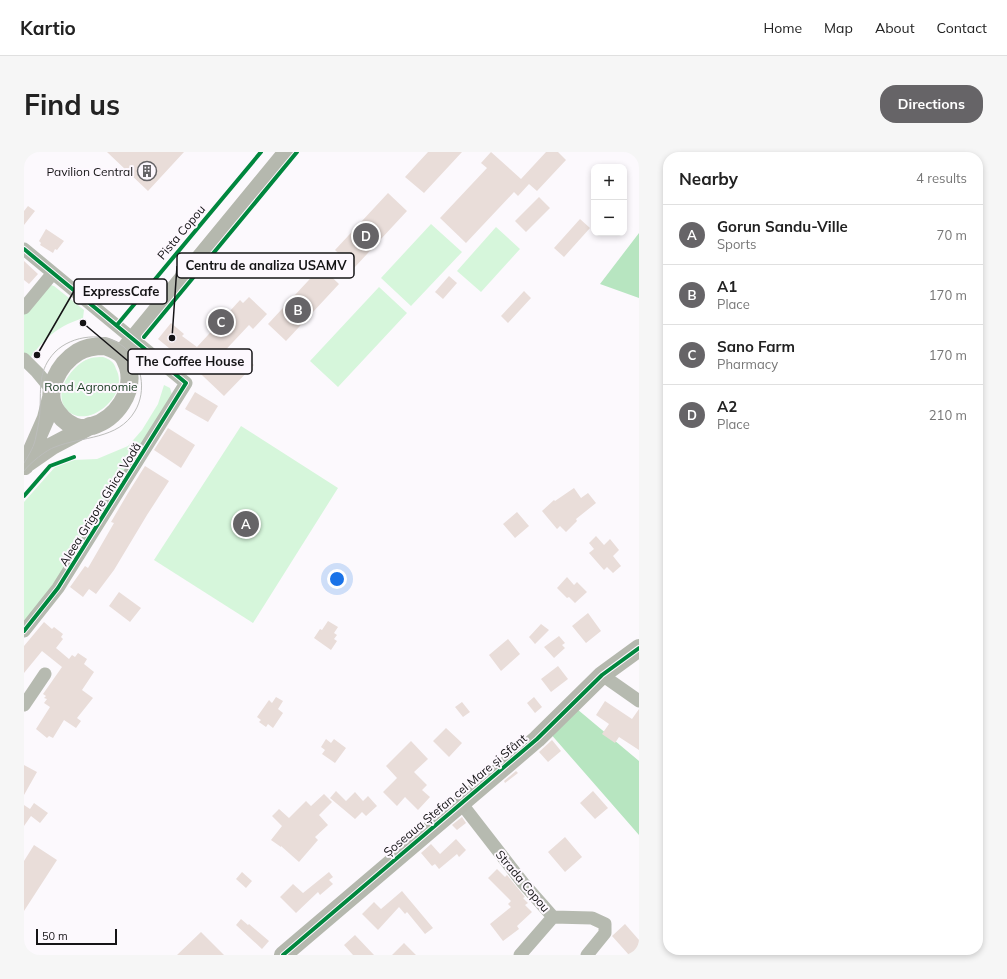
<!DOCTYPE html>
<meta charset="utf-8">
<style>
body{margin:0;font-family:Mulish,sans-serif;background:#f6f6f6;color:#222}
.controls{position:absolute;right:12px;top:12px;display:grid;overflow:hidden;border-radius:8px;box-shadow:0 2px 6px #0003}
.controls button{width:36px;height:36px;display:grid;place-items:center;padding:0;border:0;border-bottom:1px solid #e0e0e0;background:#fff;color:#222;font:20px sans-serif}
.scale{position:absolute;left:12px;bottom:10px;width:81px;box-sizing:border-box;padding-left:4px;border:2px solid #151416;border-top:0;font-size:11px;line-height:14px;white-space:nowrap;color:#151416;-webkit-text-stroke:3px #fdf8fe;paint-order:stroke}
.you{position:absolute;left:313px;top:427px;width:14px;height:14px;margin:-10px;border:3px solid #fff;border-radius:50%;background:#1a73e8;box-shadow:0 0 0 6px #1a73e833}
.badge{display:grid;place-items:center;width:26px;height:26px;border-radius:50%;background:#666467;color:#fff;font-size:13px;font-weight:700}
.pin{position:absolute;translate:-50% -50%;border:2px solid #fff;box-shadow:0 1px 4px #0006}
.list{margin:0;padding:0;list-style:none}
h2{display:flex;justify-content:space-between;align-items:center;height:52px;margin:0;padding:0 16px;font-size:17px}
h2 small{font-size:13px;font-weight:400;color:#767676}
.list li{display:grid;grid-template-columns:26px 1fr auto;gap:12px;align-items:center;box-sizing:border-box;height:60px;padding:0 16px;border-top:1px solid #e0e0e0}
.list b{display:block;font-size:15px;white-space:nowrap}
.list p{margin:0;font-size:13px;white-space:nowrap;color:#767676}
.list em{font-size:13px;font-style:normal;color:#767676}
.map{position:relative;flex:none;width:615px;height:803px;overflow:hidden;border-radius:16px}
header{display:flex;align-items:center;gap:24px;box-sizing:border-box;height:56px;padding:0 20px;background:#fff;border-bottom:1px solid #e0e0e0}
header strong{font-size:19px}
nav{display:flex;gap:22px;margin-inline-start:auto;font-size:14px}
.intro{display:flex;align-items:center;justify-content:space-between;box-sizing:border-box;height:96px;padding:0 24px}
h1{margin:0;font-size:28px}
.button{padding:10px 18px;border-radius:16px;background:#666467;color:#fff;font-size:14px;font-weight:700}
main{display:flex;gap:24px;padding:0 24px}
aside{flex:1;background:#fff;border-radius:16px;box-shadow:0 2px 6px #0003}
.map>svg:first-child{display:block}
</style>
<header>
<strong>Kartio</strong>
<nav><a>Home</a><a>Map</a><a>About</a><a>Contact</a></nav>
</header>
<div class="intro"><h1>Find us</h1><a class="button">Directions</a></div>
<main>
<div class="map">
<svg width="615" height="803" viewBox="0 0 615 803">
<rect width="100%" height="100%" fill="#fcf9fd"/>
<!-- green -->
<path fill="#d6f6db" d="M 407,72 L 438,100 L 387,154 L 357,126 Z
M 472,75 L 496,97 L 457,140 L 433,119 Z
M 24,132 L 30,134 L 60,158 L 59,166 C 29,176 17,190 0,215 L 0,162 Z
M 355,135 L 383,161 L 314,235 L 286,209 Z
M 79,205 C 82,206 85,207 87,209 C 90,211 91,214 92,217 C 107,244 61,280 42,257 C 28,240 49,211 67,206 C 70,205 75,205 79,205 Z
M 140,233 L 146,236 L 149,246 L 27,439 L 0,472 L 0,350 L 31,315 L 49,308 L 73,307 L 104,294 L 118,278 L 134,252 Z
M 217,274 L 314,336 L 229,471 L 130,408 Z"/>
<!-- forest -->
<path fill="#b7e5c0" d="M 615,81 L 615,146 L 576,132 Z
M 553,557 L 615,609 L 615,683 L 525,580 Z"/>
<!-- building -->
<path fill="#e9ddd9" d="M 83,0 L 160,0 L 124,39 Z
M 404,0 L 438,0 L 400,41 L 381,25 Z
M 467,0 L 497,27 L 522,0 L 534,0 L 542,8 L 513,39 L 505,32 L 494,44 L 490,40 L 442,91 L 416,66 L 463,16 L 457,11 Z
M 364,41 L 383,59 L 330,116 L 311,98 Z
M 515,45 L 526,56 L 502,80 L 491,69 Z
M 4,54 L 11,59 L 0,73 L 0,59 Z
M 556,67 L 566,76 L 540,105 L 530,96 Z
M 22,77 L 40,89 L 33,98 L 31,97 L 29,101 L 16,93 L 17,91 L 15,89 Z
M 0,109 L 14,122 L 5,132 L 0,128 Z
M 297,115 L 315,132 L 262,189 L 244,172 Z
M 425,124 L 433,131 L 419,147 L 411,140 Z
M 500,139 L 507,146 L 484,171 L 477,164 Z
M 225,145 L 243,162 L 229,177 L 225,173 L 194,206 L 208,221 L 222,206 L 230,213 L 200,244 L 160,206 L 152,199 L 151,201 L 134,187 L 147,171 L 160,182 L 158,184 L 173,195 L 216,148 L 219,151 Z
M 171,240 L 194,254 L 184,270 L 161,257 Z
M 144,276 L 171,293 L 157,316 L 130,298 Z
M 121,314 L 145,329 L 123,363 L 90,418 L 72,442 L 65,437 L 59,445 L 46,435 L 61,414 L 64,416 L 90,371 L 87,370 L 104,341 Z
M 550,336 L 557,346 L 564,341 L 572,351 L 552,367 L 553,369 L 542,380 L 536,374 L 533,377 L 518,359 L 530,348 L 531,349 Z
M 493,360 L 505,374 L 491,386 L 479,372 Z
M 572,384 L 580,393 L 586,387 L 595,398 L 589,404 L 597,414 L 589,421 L 583,415 L 580,418 L 565,401 L 570,397 L 565,391 Z
M 543,425 L 550,433 L 553,430 L 563,440 L 551,451 L 545,445 L 543,446 L 533,436 Z
M 95,440 L 117,456 L 106,470 L 85,454 Z
M 564,461 L 577,479 L 562,491 L 548,474 Z
M 304,469 L 314,475 L 310,481 L 313,483 L 310,487 L 313,489 L 307,498 L 290,486 L 296,477 L 298,478 Z
M 20,470 L 28,477 L 30,475 L 39,482 L 37,485 L 39,487 L 32,496 L 45,507 L 48,503 L 51,505 L 54,501 L 63,507 L 60,512 L 70,520 L 58,538 L 69,546 L 53,566 L 57,569 L 52,576 L 40,568 L 29,586 L 25,584 L 23,586 L 12,577 L 26,555 L 20,551 L 23,547 L 20,546 L 22,544 L 19,542 L 38,515 L 18,499 L 0,521 L 0,494 Z
M 517,472 L 525,478 L 511,492 L 505,485 Z
M 535,484 L 541,491 L 538,493 L 541,496 L 530,506 L 520,495 Z
M 484,487 L 496,502 L 477,519 L 465,503 Z
M 534,514 L 544,527 L 527,540 L 517,527 Z
M 252,545 L 259,549 L 254,557 L 259,561 L 249,576 L 244,572 L 242,575 L 235,570 L 237,568 L 233,565 L 245,548 L 248,551 Z
M 510,545 L 518,555 L 511,561 L 503,551 Z
M 581,549 L 608,567 L 615,557 L 615,598 L 595,585 L 591,591 L 578,582 L 585,572 L 572,563 Z
M 438,550 L 446,560 L 439,565 L 431,555 Z
M 422,576 L 438,591 L 425,605 L 409,589 Z
M 302,587 L 307,591 L 310,587 L 322,596 L 311,611 L 298,602 L 301,598 L 297,595 Z
M 528,588 L 537,599 L 524,610 L 515,600 Z
M 387,589 L 404,607 L 390,620 L 403,633 L 398,638 L 406,645 L 394,658 L 381,645 L 373,654 L 359,640 L 373,626 L 362,614 Z
M 0,613 L 13,620 L 0,643 Z
M 492,619 L 494,621 L 481,631 L 480,629 Z
M 312,639 L 322,649 L 331,640 L 339,649 L 344,644 L 353,654 L 342,664 L 338,660 L 331,667 L 306,646 Z
M 569,639 L 584,656 L 571,667 L 556,651 Z
M 300,642 L 308,650 L 295,663 L 304,673 L 291,685 L 294,688 L 275,710 L 257,694 L 257,695 L 247,688 L 258,674 L 248,664 L 255,657 L 265,666 L 282,649 L 287,654 Z
M 10,651 L 24,661 L 16,671 L 7,664 L 0,674 L 0,653 L 6,657 Z
M 438,665 L 442,671 L 433,678 L 428,673 Z
M 541,685 L 558,705 L 541,720 L 524,700 Z
M 432,687 L 442,698 L 435,705 L 433,702 L 415,717 L 411,712 L 408,714 L 397,701 L 407,692 L 416,702 Z
M 10,693 L 33,708 L 0,759 L 0,709 Z
M 473,717 L 481,725 L 483,723 L 501,745 L 499,746 L 504,751 L 501,753 L 508,760 L 493,774 L 495,777 L 479,789 L 466,772 L 487,755 L 484,752 L 487,749 L 464,726 Z
M 218,720 L 228,729 L 222,736 L 212,727 Z
M 305,720 L 309,725 L 305,728 L 309,732 L 296,743 L 294,740 L 272,761 L 256,745 L 269,732 L 279,741 Z
M 378,739 L 409,776 L 401,782 L 383,760 L 381,762 L 375,755 L 354,778 L 338,762 L 350,750 L 357,757 Z
M 217,767 L 224,773 L 225,772 L 245,789 L 238,797 L 212,773 Z
M 601,772 L 615,788 L 615,803 L 605,803 L 588,784 Z
M 177,780 L 200,803 L 153,803 Z
M 331,783 L 350,803 L 329,803 L 320,793 Z
M 380,791 L 392,803 L 368,803 Z"/>
<g fill="none" stroke-linecap="round" stroke-linejoin="round">
<!-- street -->
<path stroke="#b6bab0" stroke-width="13" d="M 0,97 L 162,231 L 34,436 L 0,479
M 0,156 L 29,121
M 0,207 L 13,220 L 28,238
M 578,523 L 615,549
M 0,553 L 21,522
M 437,651 L 499,731 L 529,765 L 568,766 L 581,772 L 581,781 L 563,803
M 496,803 L 529,765"/>
<!-- secondary -->
<path stroke="#b5b8ae" stroke-width="18" d="M 81,194 C 86,196 92,198 97,202 C 101,206 102,210 104,215 C 111,240 92,267 68,274 C 65,275 59,276 56,276 C 47,274 39,268 34,261 C 17,241 36,211 54,200 C 62,195 72,194 81,194 Z
M 97,202 L 263,0
M 2,312 L 28,294 L 66,274
M 1,314 L 22,266 L 27,246
M 259,803 L 513,587 L 578,523 L 615,496"/>
<!-- tram -->
<path stroke="#bcbdbb" stroke-width="1" d="M 0,311 C 5,303 11,293 12,284 C 14,275 16,265 16,257 C 17,235 14,218 31,200 C 48,183 81,179 100,195 C 118,210 123,239 111,259 C 94,288 58,284 31,295 C 22,298 6,311 0,319"/>
<defs>
<path id="cycleway" d="M 0,97 L 162,231 L 34,436 L 0,479
M 93,173 L 237,0
M 120,185 L 273,0
M 0,344 L 26,314 L 50,305
M 259,803 L 513,587 L 578,523 L 615,496"/>
</defs>
<!-- cycleway casing -->
<use href="#cycleway" stroke="#fdf8fe" stroke-width="6"/>
<!-- cycleway -->
<use href="#cycleway" stroke="#00873e" stroke-width="4"/>
</g>
<!-- icons -->
<defs>
<symbol id="building-ring" viewBox="-11 -11 22 22"><circle r="9.5" fill="#fdf8fe" stroke="#666467" stroke-width="1.5"/><path d="M-4-6H4V6H1V3H-1V6H-4ZM-2.5-4.3h1.7v1.8h-1.7ZM.8-4.3h1.7v1.8H.8ZM-2.5-1h1.7V.8h-1.7ZM.8-1h1.7V.8H.8Z" fill="#666467"/></symbol>
</defs>
<g fill-rule="evenodd">
<use href="#building-ring" x="112" y="8" width="22" height="22"/>
</g>
<g text-anchor="middle" dominant-baseline="central" stroke-width="4" stroke-linejoin="round" paint-order="stroke">
<!-- poi labels -->
<g font-size="12" fill="#151416" stroke="#fdf8fe" text-anchor="end">
<text x="109" y="19">Pavilion Central</text>
</g>
<!-- street labels -->
<g font-size="12" fill="#151416" stroke="#fdf8fe">
<text transform="translate(157 80) rotate(-50)">Pista Copou</text>
<text transform="translate(76 352) rotate(-58)">Aleea Grigore Ghica Vodă</text>
<text transform="translate(431 643) rotate(-40)">Șoseaua Ștefan cel Mare și Sfânt</text>
<text transform="translate(499 729) rotate(50)">Strada Copou</text>
</g>
<!-- park labels -->
<g font-size="12" fill="#15381d" stroke="#fdf8fe">
<text x="67" y="234">Rond Agronomie</text>
</g>
</g>
<!-- callouts -->
<path fill="none" stroke="#151416" stroke-width="1.5" d="M148 186L153 114M13 203L50 139M59 171L104 209"/>
<g fill="#151416" stroke="#fdf8fe" stroke-width="1.5">
<circle cx="148" cy="186" r="4"/>
<circle cx="13" cy="203" r="4"/>
<circle cx="59" cy="171" r="4"/>
</g>
<g fill="#fdf8fe" stroke="#151416" stroke-width="1.5">
<rect x="153" y="101" width="177" height="25" rx="4"/>
<rect x="50" y="127" width="93" height="25" rx="4"/>
<rect x="104" y="197" width="124" height="25" rx="4"/>
</g>
<g font-size="13" text-anchor="middle" font-weight="bold" fill="#151416">
<text x="242" y="118">Centru de analiza USAMV</text>
<text x="97" y="144">ExpressCafe</text>
<text x="166" y="214">The Coffee House</text>
</g>
</svg>
<div class="controls">
<button>+</button>
<button>−</button>
</div>
<div class="scale">50 m</div>
<div class="you"></div>
<div class="pin badge" style="left:222px;top:372px">A</div>
<div class="pin badge" style="left:274px;top:158px">B</div>
<div class="pin badge" style="left:197px;top:170px">C</div>
<div class="pin badge" style="left:342px;top:84px">D</div>
</div>
<aside>
<h2>Nearby<small>4 results</small></h2>
<ul class="list">
<li><span class="badge">A</span><div><b>Gorun Sandu-Ville</b><p>Sports</p></div><em>70 m</em></li>
<li><span class="badge">B</span><div><b>A1</b><p>Place</p></div><em>170 m</em></li>
<li><span class="badge">C</span><div><b>Sano Farm</b><p>Pharmacy</p></div><em>170 m</em></li>
<li><span class="badge">D</span><div><b>A2</b><p>Place</p></div><em>210 m</em></li>
</ul>
</aside>
</main>
